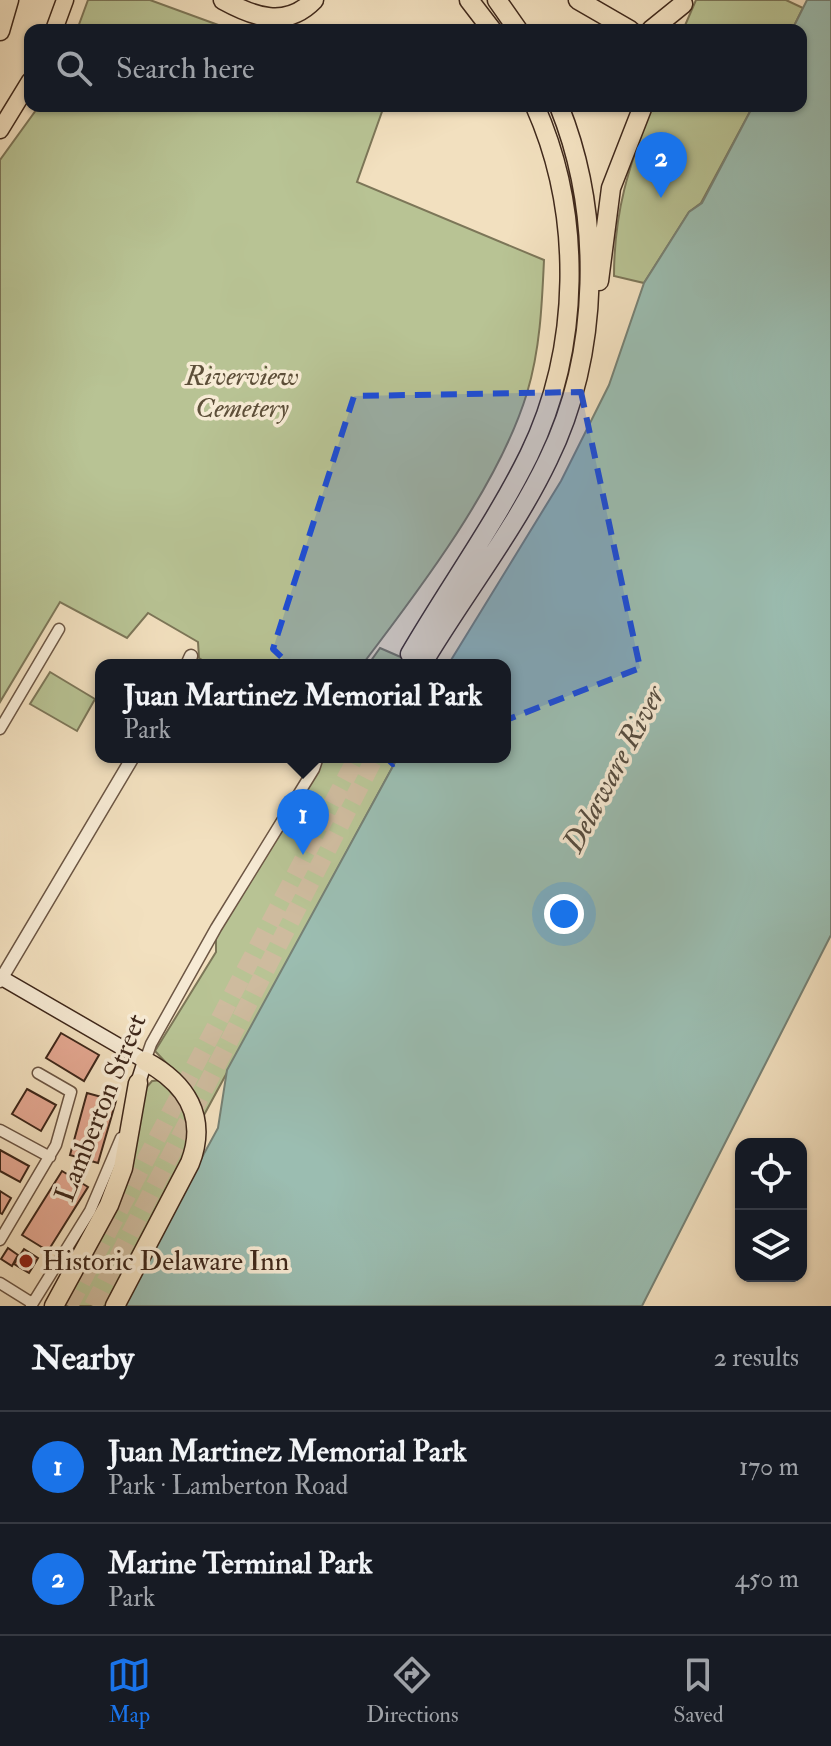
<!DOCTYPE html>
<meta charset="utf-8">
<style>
body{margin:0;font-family:"IM FELL Double Pica",serif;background:#242831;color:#f1f3f6}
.controls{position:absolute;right:24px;bottom:24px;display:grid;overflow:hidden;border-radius:16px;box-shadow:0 2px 6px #0004}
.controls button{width:72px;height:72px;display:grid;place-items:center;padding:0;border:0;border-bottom:2px solid #363941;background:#171b24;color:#f1f3f6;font:40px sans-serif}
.you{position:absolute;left:564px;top:914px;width:28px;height:28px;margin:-20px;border:6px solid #fff;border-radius:50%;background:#1a73e8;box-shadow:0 0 0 12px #1a73e833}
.badge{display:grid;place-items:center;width:52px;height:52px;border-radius:50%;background:#1a73e8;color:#fff;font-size:26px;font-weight:700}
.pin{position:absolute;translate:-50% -66px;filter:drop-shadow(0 2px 4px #0008)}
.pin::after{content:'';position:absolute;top:42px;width:28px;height:24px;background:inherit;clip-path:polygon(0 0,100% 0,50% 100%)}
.popup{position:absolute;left:95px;top:659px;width:416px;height:104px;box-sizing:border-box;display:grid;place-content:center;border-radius:16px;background:#171b24;filter:drop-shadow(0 2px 6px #0005);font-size:26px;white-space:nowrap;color:#9ea1a6}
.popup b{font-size:30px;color:#f1f3f6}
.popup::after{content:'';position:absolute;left:50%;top:100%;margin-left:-16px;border:16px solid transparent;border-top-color:#171b24}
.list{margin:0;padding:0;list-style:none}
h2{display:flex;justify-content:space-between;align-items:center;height:104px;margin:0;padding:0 32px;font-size:34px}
h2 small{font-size:26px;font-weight:400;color:#9ea1a6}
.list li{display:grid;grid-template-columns:52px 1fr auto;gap:24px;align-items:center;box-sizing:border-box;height:112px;padding:0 32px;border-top:2px solid #363941}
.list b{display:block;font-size:30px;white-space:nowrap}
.list p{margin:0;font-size:26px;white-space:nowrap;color:#9ea1a6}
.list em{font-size:26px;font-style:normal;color:#9ea1a6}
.icon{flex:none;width:44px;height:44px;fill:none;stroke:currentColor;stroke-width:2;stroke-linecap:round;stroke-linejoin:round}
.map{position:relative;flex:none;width:831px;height:1306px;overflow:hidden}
.search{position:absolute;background:#171b24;box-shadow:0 2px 6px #0004;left:24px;right:24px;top:24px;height:88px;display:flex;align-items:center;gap:20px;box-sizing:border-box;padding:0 28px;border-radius:16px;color:#9ea1a6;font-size:30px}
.sheet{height:328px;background:#171b24}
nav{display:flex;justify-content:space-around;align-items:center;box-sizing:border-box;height:112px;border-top:2px solid #363941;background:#171b24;font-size:22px;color:#9ea1a6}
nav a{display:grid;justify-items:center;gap:4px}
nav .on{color:#1a73e8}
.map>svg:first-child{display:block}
</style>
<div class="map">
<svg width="831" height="1306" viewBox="0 0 831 1306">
<rect width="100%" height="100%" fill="#f2e0bf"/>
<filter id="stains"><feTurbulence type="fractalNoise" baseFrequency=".0025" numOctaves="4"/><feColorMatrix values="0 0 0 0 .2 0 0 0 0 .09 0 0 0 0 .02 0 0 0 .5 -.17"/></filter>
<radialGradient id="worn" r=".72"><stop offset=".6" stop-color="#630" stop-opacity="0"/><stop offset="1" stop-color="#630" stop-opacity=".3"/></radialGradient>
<!-- green -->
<path fill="#b8c394" stroke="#7c7658" stroke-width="2" d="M 88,0 L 150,0 L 232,30 L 77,30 Z
M 696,0 L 786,0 L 803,8 L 792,30 L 683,30 Z
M 39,106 L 384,106 L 357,182 L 544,260 C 542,305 540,350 527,393 C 499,485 420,589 362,665 L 210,665 L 199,658 L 198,642 L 148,613 L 127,638 L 60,602 L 0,702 L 0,160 Z
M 652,106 L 753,106 L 701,203 L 689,212 L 644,283 L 614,276 C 614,211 629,166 652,106 Z
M 380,648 L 419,665 L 368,665 Z
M 50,672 L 95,699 L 77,731 L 30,704 Z
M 318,757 L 398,757 L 204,1115 L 191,1089 L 155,1051 L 216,952 L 216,928 Z
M 163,1080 L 170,1083 L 192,1124 L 183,1173 L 105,1306 L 58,1306 L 92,1246 L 145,1089 L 152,1081 Z"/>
<!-- water -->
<path fill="#9bbdb1" stroke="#768175" stroke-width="2" d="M 807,0 L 831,0 L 831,935 L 642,1306 L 121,1306 L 218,1128 L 227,1070 L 398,757 L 505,757 L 505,665 L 448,665 L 561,481 L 609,385 L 644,283 L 689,212 L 702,203 L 753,106 L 801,106 L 801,30 L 792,30 Z"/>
<!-- building -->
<path fill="#e5a993" stroke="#3f281b" stroke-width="2" d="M 61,1033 L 99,1055 L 84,1081 L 46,1058 Z
M 27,1089 L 56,1105 L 41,1131 L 12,1114 Z
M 87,1093 L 116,1101 L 98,1163 L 70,1155 Z
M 0,1150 L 29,1166 L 20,1182 L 0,1171 Z
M 62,1171 L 88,1187 L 48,1251 L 22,1235 Z
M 0,1191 L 11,1198 L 2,1214 L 0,1213 Z
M 8,1248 L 18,1255 L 12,1266 L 1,1259 Z
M 24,1249 L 38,1258 L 29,1273 L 14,1264 Z"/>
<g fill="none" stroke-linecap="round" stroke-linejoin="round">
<!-- motorway-tunnel -->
<path stroke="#cebb9e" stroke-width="18" stroke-dasharray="18 9" stroke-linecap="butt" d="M 69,1306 L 357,757
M 93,1306 L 375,757"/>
<defs>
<path id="minor" d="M 0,729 L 59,629
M 145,1061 L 151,1044 L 216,928 L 314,769 L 318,757
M 0,1130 L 50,1157
M 0,1240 L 56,1145 L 71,1092 L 38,1073
M 0,1283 L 32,1303
M 31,1306 L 90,1211 L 121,1138"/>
<path id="tertiary" d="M 187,665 L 191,656
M 0,981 L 133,757"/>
<path id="secondary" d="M 0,977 L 145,1061 L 138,1083"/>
<path id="trunk" d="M 54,30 L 65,0
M 0,130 L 30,81"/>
<path id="motorway" d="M 223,0 C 254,17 286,29 314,0
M 469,0 L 492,30
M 497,0 L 518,30
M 578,0 L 630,30
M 651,30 L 683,4
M 0,31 L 9,0
M 599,281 L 611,188 L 643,106
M 410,654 C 449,587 495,524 529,455 C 581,348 583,214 535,106
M 424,661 C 464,594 514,531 548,460 C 600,354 603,215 559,106
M 54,1306 L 109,1205 L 123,1168 L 138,1083
M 115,1306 L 190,1163 C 208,1117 186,1083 145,1061"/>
</defs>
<!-- minor casing -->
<use href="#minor" stroke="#6c5644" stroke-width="13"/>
<!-- tertiary casing -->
<use href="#tertiary" stroke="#6c5644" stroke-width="15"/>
<!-- secondary casing -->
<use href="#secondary" stroke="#3f281b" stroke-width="17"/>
<!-- trunk casing -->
<use href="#trunk" stroke="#3f281b" stroke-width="19"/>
<!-- motorway casing -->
<use href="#motorway" stroke="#3f281b" stroke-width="21"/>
<!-- minor -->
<use href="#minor" stroke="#f7ebd5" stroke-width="10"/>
<!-- tertiary -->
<use href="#tertiary" stroke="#f7ebd5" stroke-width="12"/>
<!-- secondary -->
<use href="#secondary" stroke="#f7ebd5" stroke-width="14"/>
<!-- trunk -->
<use href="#trunk" stroke="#f2e0bf" stroke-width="16"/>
<!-- motorway -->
<use href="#motorway" stroke="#f2e0bf" stroke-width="18"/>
</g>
<!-- marked area -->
<path fill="#1d4ed8" fill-opacity="0.2" stroke="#1d4ed8" stroke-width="6" stroke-dasharray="16 10" stroke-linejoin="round" d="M 581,392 L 640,668 L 393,764 L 273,649 L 354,396 Z"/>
<!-- markers -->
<circle fill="#8f2418" stroke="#f7ebd5" stroke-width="3" cx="26" cy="1261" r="8"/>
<g text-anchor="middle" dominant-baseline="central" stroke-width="7" stroke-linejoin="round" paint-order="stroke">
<!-- park labels -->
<g font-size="28" font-style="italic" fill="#5d4f39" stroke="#f7ebd5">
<text x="242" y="376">Riverview<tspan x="242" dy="32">Cemetery</tspan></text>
</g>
<!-- street labels -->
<g font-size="28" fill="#3f281b" stroke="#f7ebd5">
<text transform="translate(101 1108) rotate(-68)">Lamberton Street</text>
</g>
<!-- poi labels -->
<g font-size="28" fill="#3f281b" stroke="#f7ebd5" text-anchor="start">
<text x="42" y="1261">Historic Delaware Inn</text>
</g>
<!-- water labels -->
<g font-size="30" font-style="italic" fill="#564d40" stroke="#f7ebd5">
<text transform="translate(614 769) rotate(-62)">Delaware River</text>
</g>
</g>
<rect width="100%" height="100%" filter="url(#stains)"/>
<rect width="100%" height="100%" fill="url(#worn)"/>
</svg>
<div class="controls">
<button><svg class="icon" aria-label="locate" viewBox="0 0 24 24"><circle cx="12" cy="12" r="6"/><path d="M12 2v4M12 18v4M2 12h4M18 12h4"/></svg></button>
<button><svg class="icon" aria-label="layers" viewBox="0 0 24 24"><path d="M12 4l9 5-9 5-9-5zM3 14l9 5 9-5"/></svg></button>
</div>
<div class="you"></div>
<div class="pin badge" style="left:303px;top:855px">1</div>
<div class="popup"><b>Juan Martinez Memorial Park</b>Park</div>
<div class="pin badge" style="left:661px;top:198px">2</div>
<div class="search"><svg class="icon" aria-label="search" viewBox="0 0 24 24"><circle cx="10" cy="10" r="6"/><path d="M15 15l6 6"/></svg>Search here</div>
</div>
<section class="sheet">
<h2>Nearby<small>2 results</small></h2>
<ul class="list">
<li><span class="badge">1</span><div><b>Juan Martinez Memorial Park</b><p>Park · Lamberton Road</p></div><em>170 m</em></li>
<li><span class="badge">2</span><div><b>Marine Terminal Park</b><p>Park</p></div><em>450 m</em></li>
</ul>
</section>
<nav>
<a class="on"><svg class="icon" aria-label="map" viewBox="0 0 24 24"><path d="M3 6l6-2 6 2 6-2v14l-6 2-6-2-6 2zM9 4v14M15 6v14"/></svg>Map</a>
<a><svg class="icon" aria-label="directions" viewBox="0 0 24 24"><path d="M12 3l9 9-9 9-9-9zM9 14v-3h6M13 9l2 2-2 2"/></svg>Directions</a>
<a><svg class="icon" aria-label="saved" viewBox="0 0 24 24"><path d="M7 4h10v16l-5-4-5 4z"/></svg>Saved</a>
</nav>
